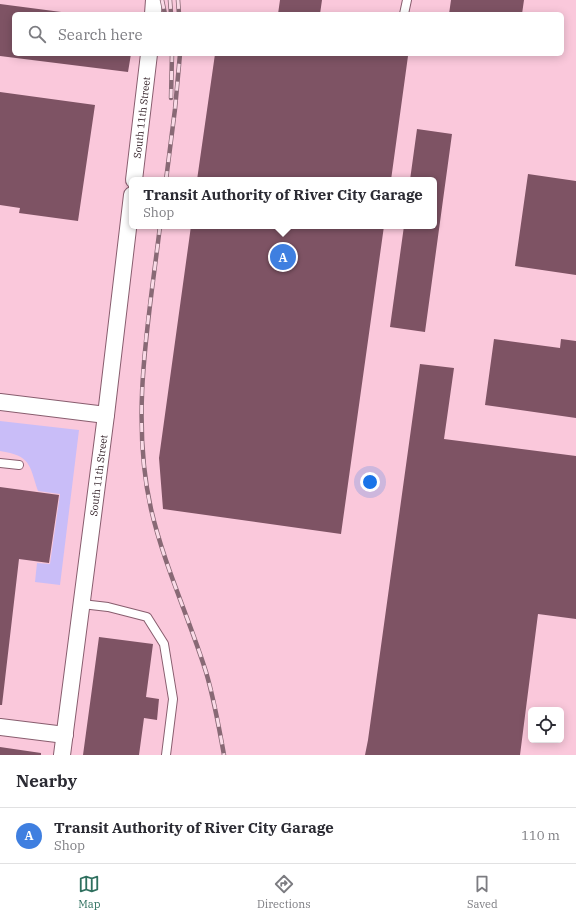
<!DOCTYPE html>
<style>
body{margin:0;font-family:"IBM Plex Serif",serif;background:#f7f7f7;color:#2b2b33}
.controls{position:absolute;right:12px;bottom:12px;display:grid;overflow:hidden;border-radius:6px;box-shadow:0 2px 10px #0003}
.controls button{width:36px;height:36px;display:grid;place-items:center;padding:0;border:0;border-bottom:1px solid #e1e1e2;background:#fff;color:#2b2b33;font:20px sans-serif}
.you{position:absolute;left:370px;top:482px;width:14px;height:14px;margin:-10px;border:3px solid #fff;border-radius:50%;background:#1a73e8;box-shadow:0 0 0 6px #1a73e833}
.badge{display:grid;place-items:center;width:26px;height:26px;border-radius:50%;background:#2f705f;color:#fff;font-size:13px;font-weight:700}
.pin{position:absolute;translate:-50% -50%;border:2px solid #fff;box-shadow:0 1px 4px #0006}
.popup{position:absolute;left:129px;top:177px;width:308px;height:52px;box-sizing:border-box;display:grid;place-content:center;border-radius:6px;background:#fff;filter:drop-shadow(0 1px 3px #0005);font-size:13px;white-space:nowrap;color:#7c7c81}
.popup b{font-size:15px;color:#2b2b33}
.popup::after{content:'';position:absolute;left:50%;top:100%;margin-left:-8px;border:8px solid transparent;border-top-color:#fff}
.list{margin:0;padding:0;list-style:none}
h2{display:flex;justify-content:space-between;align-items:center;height:52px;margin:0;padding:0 16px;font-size:17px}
h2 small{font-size:13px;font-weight:400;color:#7c7c81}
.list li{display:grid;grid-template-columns:26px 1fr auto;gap:12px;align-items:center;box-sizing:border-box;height:56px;padding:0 16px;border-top:1px solid #e1e1e2}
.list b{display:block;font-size:15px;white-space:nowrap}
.list p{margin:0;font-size:13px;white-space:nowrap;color:#7c7c81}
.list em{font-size:13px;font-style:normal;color:#7c7c81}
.icon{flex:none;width:22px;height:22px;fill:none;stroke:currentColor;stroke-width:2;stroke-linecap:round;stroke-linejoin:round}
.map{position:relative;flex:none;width:576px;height:755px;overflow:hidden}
.search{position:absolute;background:#fff;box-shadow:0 2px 10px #0003;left:12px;right:12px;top:12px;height:44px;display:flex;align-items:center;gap:10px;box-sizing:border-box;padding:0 14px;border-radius:6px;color:#7c7c81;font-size:15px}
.sheet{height:108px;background:#fff}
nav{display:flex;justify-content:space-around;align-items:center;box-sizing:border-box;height:56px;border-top:1px solid #e1e1e2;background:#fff;font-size:11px;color:#7c7c81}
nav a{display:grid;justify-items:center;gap:2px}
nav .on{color:#2f705f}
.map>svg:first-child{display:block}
</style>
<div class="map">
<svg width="576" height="755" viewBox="0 0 576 755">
<rect width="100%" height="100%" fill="#fac8db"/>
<!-- green -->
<path fill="#c9bdf8" d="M 0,421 L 79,430 L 60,585 L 35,582 L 37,563 L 50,564 L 60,494 L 38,491 C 29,464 31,456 0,451 Z"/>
<!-- building -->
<path fill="#7e5364" d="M 280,0 L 322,0 L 320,14 L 278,14 Z
M 451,0 L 524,0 L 522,14 L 449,14 Z
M 0,4 L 69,13 L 14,14 L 14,54 L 131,54 L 128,72 L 0,56 Z
M 215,54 L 392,54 L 408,56 L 391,180 L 197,180 Z
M 0,92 L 95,105 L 78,221 L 19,213 L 20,208 L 0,205 Z
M 417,129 L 452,134 L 425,332 L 390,327 L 404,226 L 434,226 L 434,180 L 410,180 Z
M 528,174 L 576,181 L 576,275 L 515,266 Z
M 191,226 L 384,226 L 341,534 L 163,509 L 159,458 Z
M 494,339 L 560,348 L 561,339 L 576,341 L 576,418 L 485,405 Z
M 420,364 L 454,368 L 444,439 L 576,456 L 576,619 L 538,614 L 520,755 L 365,755 L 368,740 Z
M 0,487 L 59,495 L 49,563 L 19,559 L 2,705 L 0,705 Z
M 99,637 L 153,644 L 146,697 L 159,699 L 157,720 L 144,718 L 139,755 L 83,755 Z
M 0,747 L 41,753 L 41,755 L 0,755 Z"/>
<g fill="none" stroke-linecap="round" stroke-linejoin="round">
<defs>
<path id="lane" d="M 404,14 L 407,0
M 0,463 L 19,465
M 82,604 L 108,607 L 147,617 L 164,644 L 173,699 L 166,755"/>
<g id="street">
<path d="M 153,14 L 154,0"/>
<path id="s1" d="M 134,180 L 149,54"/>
<path d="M 0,402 L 106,415"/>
<path d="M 0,727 L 65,735"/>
<path id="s2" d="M 62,755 L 106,415 L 132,195"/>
</g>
</defs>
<!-- lane casing -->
<use href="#lane" stroke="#885d6e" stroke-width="10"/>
<!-- street casing -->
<use href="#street" stroke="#885d6e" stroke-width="18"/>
<!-- lane -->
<use href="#lane" stroke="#fff" stroke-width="8"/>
<!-- street -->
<use href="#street" stroke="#fff" stroke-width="16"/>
<defs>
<path id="rail" d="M 162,0 L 165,14
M 170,0 L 171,14
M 178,0 L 179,14
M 171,98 L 172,54
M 166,180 L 175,109 L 180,54
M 160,226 C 149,319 130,416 151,509 C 164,565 189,618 206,672 C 214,699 219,727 224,755"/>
</defs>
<!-- rail casing -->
<use href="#rail" stroke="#886975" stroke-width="4.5"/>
<!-- rail -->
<use href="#rail" stroke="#fadbe7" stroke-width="3" stroke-dasharray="9" stroke-linecap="butt"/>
</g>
<g text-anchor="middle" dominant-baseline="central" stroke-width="4" stroke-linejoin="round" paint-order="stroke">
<!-- street labels -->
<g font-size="10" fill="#322027" stroke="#fadbe7">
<text stroke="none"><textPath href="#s1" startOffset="63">South 11th Street</textPath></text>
<text stroke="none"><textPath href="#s2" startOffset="282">South 11th Street</textPath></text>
</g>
</g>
</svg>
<div class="controls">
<button><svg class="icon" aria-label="locate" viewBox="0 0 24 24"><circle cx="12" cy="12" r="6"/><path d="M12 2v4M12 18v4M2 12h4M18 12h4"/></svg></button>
</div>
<div class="you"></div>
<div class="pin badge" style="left:283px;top:257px;background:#3f7fe0">A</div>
<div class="popup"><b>Transit Authority of River City Garage</b>Shop</div>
<div class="search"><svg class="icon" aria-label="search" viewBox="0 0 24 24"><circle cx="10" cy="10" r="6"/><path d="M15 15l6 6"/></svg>Search here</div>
</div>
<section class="sheet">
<h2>Nearby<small></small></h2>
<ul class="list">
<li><span class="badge" style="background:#3f7fe0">A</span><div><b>Transit Authority of River City Garage</b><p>Shop</p></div><em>110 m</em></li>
</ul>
</section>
<nav>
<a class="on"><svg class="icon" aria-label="map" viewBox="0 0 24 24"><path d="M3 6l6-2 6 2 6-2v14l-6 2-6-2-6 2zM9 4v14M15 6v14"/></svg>Map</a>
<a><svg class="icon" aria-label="directions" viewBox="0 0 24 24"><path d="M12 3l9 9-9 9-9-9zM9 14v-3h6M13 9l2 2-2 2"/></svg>Directions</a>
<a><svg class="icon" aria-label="saved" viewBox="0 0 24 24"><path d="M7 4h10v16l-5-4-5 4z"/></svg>Saved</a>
</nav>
